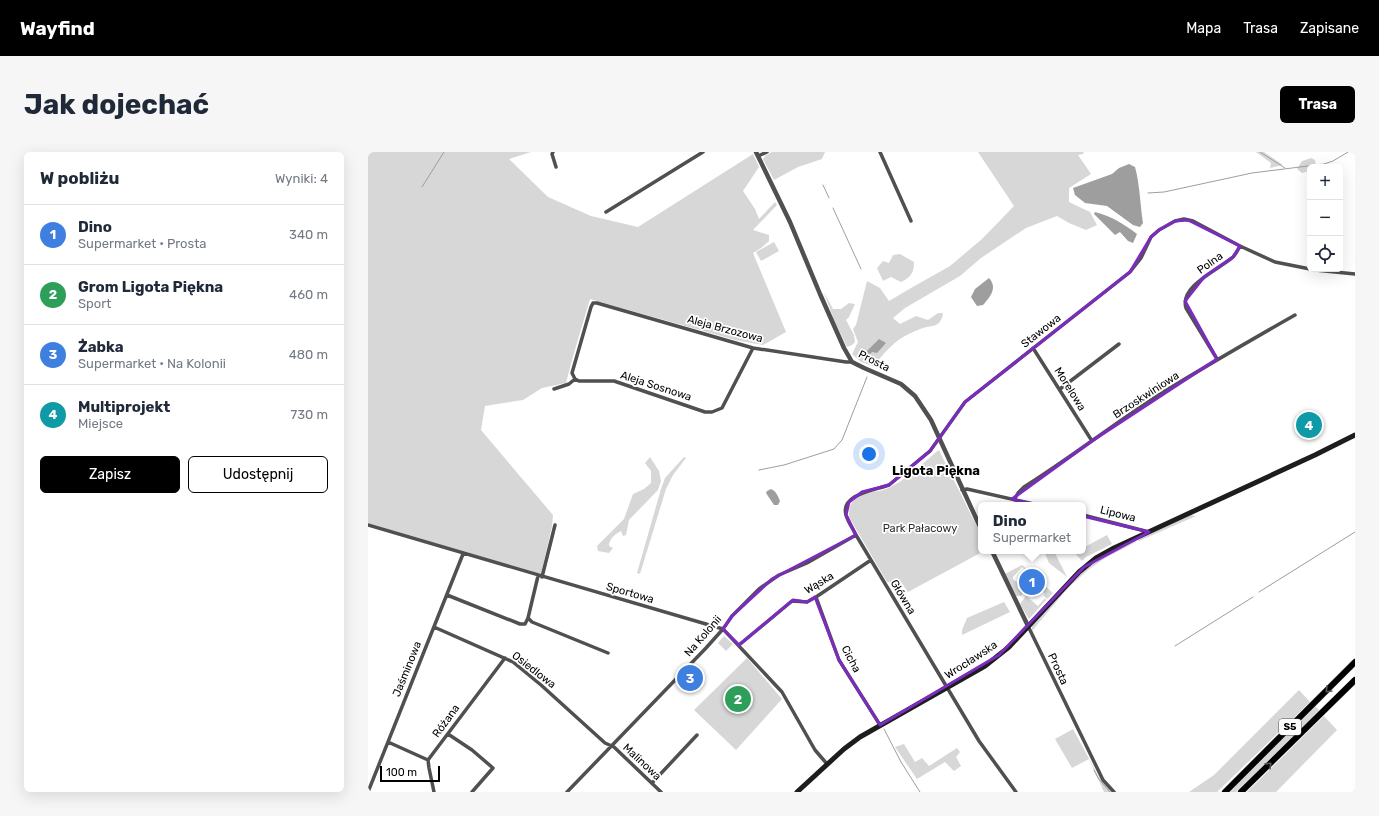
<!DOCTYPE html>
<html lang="pl">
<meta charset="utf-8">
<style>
body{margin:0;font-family:Rubik,sans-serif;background:#f6f6f7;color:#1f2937}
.controls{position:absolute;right:12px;top:12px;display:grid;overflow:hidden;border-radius:6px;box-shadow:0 4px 16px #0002}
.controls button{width:36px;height:36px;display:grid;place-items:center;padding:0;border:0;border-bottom:1px solid #e0e1e3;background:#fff;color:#1f2937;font:20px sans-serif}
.scale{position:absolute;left:12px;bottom:10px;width:60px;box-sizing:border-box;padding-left:4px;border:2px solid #000;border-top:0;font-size:11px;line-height:14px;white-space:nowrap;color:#000;-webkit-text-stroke:3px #fff;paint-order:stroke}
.you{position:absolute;left:501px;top:302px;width:14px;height:14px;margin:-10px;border:3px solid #fff;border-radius:50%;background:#1a73e8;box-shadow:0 0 0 6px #1a73e833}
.badge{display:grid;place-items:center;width:26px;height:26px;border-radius:50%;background:#000;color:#fff;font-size:13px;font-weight:700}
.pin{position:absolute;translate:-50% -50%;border:2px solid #fff;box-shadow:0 1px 4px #0006}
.popup{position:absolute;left:610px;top:350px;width:108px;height:52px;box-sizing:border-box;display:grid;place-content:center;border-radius:6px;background:#fff;filter:drop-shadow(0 1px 3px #0005);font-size:13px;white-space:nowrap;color:#747a83}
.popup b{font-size:15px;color:#1f2937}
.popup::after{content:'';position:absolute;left:50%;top:100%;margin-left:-8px;border:8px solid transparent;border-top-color:#fff}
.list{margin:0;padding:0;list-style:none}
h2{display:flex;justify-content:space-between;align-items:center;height:52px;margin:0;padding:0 16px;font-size:17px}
h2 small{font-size:13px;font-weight:400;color:#747a83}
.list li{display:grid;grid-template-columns:26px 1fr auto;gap:12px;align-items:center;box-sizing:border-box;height:60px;padding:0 16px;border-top:1px solid #e0e1e3}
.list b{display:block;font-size:15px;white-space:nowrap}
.list p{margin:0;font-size:13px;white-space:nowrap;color:#747a83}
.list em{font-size:13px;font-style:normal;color:#747a83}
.actions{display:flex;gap:8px;padding:12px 16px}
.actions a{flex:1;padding:9px 0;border:1px solid #000;border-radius:6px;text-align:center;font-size:14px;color:#000}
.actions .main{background:#000;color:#fff}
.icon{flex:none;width:22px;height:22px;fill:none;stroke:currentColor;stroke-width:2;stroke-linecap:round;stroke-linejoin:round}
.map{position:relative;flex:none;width:987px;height:640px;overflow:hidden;border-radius:6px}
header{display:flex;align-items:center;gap:24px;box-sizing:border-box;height:56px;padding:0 20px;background:#000;color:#fff}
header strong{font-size:19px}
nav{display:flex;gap:22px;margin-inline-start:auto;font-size:14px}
.intro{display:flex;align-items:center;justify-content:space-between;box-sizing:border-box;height:96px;padding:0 24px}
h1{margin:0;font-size:28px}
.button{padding:10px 18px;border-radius:6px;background:#000;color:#fff;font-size:14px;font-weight:700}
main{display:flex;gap:24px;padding:0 24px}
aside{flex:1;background:#fff;border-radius:6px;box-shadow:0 4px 16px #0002}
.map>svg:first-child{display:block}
</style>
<header>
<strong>Wayfind</strong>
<nav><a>Mapa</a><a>Trasa</a><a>Zapisane</a></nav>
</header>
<div class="intro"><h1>Jak dojechać</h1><a class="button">Trasa</a></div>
<main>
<aside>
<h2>W pobliżu<small>Wyniki: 4</small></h2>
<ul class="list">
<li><span class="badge" style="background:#3f7fe0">1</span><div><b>Dino</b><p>Supermarket · Prosta</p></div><em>340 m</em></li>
<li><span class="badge" style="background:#2e9e5b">2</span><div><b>Grom Ligota Piękna</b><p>Sport</p></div><em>460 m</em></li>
<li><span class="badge" style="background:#3f7fe0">3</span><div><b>Żabka</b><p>Supermarket · Na Kolonii</p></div><em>480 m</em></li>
<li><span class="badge" style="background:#0f9aa8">4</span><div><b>Multiprojekt</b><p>Miejsce</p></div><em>730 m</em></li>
</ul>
<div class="actions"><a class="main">Zapisz</a><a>Udostępnij</a></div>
</aside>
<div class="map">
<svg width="987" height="640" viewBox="0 0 987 640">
<rect width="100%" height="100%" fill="#fff"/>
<!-- green -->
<path fill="#d7d7d7" d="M 0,0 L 163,0 L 141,7 L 180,45 L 223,64 L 270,75 L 385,2 L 391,15 L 375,39 L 387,57 L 391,67 L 407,50 L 409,53 L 385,78 L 401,83 L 401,89 L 393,96 L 385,101 L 418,180 L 395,193 L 367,188 L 222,147 C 214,175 205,202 198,231 L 174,236 L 155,248 L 117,254 L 113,278 L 185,363 L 184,374 L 173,422 L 0,371 Z
M 404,0 L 457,0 L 454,7 L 430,15 L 406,28 L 395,7 L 398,3 Z
M 610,0 L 716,0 L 715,2 L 710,3 L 723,22 L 701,36 L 701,50 L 722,60 L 729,73 L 718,78 L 701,71 L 689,64 L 658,76 L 613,106 L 592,124 L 537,156 L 525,166 L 532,172 L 548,164 L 560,168 L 570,161 L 575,161 C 573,175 566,173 555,176 C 549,178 542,181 537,184 C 524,191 515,203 505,214 L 493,210 L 484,202 L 490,190 L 485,177 L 488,173 L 499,129 L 512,136 L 521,149 L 543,136 L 582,114 L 614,87 L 646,54 Z
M 888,0 L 896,0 L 915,13 L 902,16 L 903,11 Z
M 943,6 L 947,8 L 948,15 L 942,15 L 942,19 L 934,21 L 929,17 L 934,9 Z
M 406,90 L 411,99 L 393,109 L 388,100 Z
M 532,102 L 546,110 C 546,121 543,125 533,130 L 523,125 L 515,129 L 509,116 L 515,109 L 521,111 L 525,103 Z
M 456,140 L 465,157 L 473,157 L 481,151 L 487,152 L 481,165 L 478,168 L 486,183 L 487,190 L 484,193 L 479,195 L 466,168 Z
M 571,298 L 613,383 L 613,399 L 616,399 L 540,440 L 533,430 L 519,430 L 481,365 C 481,358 481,353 486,348 C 493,339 505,341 515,338 C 535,332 555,310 571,298 Z
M 282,305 L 291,319 L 293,329 L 290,338 L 261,368 L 258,383 L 255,384 L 253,379 C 247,382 241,387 241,394 L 245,396 L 241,401 L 230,399 L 229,394 L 256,367 L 265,342 L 276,337 L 283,331 L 283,319 L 277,311 Z
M 316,305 L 318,306 L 305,323 L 298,337 L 272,422 L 269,421 L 293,337 L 297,326 Z
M 823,363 L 828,364 L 771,389 L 770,388 Z
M 739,383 L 744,392 L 718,405 L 714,409 L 707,401 L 710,399 L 715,399 L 715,396 Z
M 768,389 L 768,390 L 739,405 L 720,418 L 699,437 L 664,479 L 664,474 L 714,420 L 735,405 Z
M 676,399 L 686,399 L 699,425 L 681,411 Z
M 654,413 L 685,441 L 679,447 L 675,443 L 677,442 L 675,440 L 677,437 L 654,415 L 645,425 L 645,427 L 651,432 L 649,435 L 655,441 L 653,444 L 648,444 L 637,422 Z
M 658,444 L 670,454 L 677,446 L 678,448 L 661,467 L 652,452 Z
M 636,450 L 642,460 L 594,483 L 594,478 L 599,466 Z
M 356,484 L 365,492 L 358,499 L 350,491 Z
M 379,506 L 414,547 L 368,598 L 326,558 Z
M 931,538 L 942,550 L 849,640 L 821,640 L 846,623 Z
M 947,554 L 952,559 L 868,640 L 859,640 Z
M 956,564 L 969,578 L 908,640 L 879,640 Z
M 705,577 L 731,625 L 744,640 L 736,640 L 721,607 L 704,616 L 687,587 Z
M 536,592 L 547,610 L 554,606 L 561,614 L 589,596 L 592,600 L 588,605 L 593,614 L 586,619 L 577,610 L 549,627 L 527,595 Z"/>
<!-- water -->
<path fill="#9e9e9e" d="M 761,12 L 767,15 C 772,33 772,53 775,71 L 772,75 L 765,73 L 739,54 L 717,51 L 707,43 L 705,36 L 744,22 L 751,16 Z
M 727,60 C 743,64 756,72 769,82 L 765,91 L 760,89 L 752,80 L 747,83 L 726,62 Z
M 621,126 C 630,136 622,145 615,153 L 609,154 L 603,145 L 607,137 Z
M 511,187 L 518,191 L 509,201 L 504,200 L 500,204 L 503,207 L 501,212 L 495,203 Z
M 403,337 C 408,339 410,344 412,349 L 410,353 L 406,353 L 398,341 L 399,339 Z"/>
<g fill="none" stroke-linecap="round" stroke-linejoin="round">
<!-- stream -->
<path stroke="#9e9e9e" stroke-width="1" d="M 892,0 L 917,16
M 455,33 L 461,46
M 54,35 L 76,0
M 780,41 L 796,40 L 884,21 L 956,12 L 965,9 L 980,0
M 465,56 L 493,117
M 391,318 L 416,313 L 466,297 L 474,288 L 499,225
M 891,440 L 987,380
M 807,494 L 885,445
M 516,577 L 533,610 L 552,640
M 726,618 L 730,626 L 742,640"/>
<defs>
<path id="motorway" d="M 857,640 L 987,510
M 873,640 L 987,528"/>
</defs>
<!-- motorway casing -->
<use href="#motorway" stroke="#dbdbdb" stroke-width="7"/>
<!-- minor -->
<path stroke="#505050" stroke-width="3.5" d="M 185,0 L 184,2 L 188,15
M 512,0 L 543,69
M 390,4 L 399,0
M 238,60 L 335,0
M 872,94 L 907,110 L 947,118 L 987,122
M 385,196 L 354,256 L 344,260 L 337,260 L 246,229 L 211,229 L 207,227 L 204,221 L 223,155 L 225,151 L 229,151 L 385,196 L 478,210 L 484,210
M 665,196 L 724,289
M 186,237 L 201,232 L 207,227
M 692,237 L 751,192
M 594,338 L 599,337 L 670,353
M 646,348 L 650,341 L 656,335 C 704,305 749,269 797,239 C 840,213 883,188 927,163
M 715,363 L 781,380
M 0,373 L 355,477 L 414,540 L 447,598 L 459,612
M 174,425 L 187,373
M 79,443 L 152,472 L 157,472 L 160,466 L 164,470 L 240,501
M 448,445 L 471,508 L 512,573
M 160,466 L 170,424
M 660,474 L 735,628 L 746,640
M 66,475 L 145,510 L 173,533 L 237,591 L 246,595 L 293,640
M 371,493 L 424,449 L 439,450 L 448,445 L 503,408
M 80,582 L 104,598 L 125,616 L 104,640
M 20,590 L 60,608 L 137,506
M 60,608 L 61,616 L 66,640
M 284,631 L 329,583
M 0,640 L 95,402
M 199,640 L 338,496 L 355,477 L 364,464 L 391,437 L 411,423 L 439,411 L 488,383
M 648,640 L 611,589 L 488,383 C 485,377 480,370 478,363 C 472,342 508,338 521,333 L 562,299 L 597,250 L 762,120 L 773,106 L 783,85 L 791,78 L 807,69 L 816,67 L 825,69 L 872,94 C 870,98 868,102 865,105 C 852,117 811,134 818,156 L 849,207"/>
<!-- tertiary -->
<path stroke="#505050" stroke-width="4.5" d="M 388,0 L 422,70 L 452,142 L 476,196 L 484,210 L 496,216 L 533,232 L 547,244 L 563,268 L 613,377
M 624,399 L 660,474"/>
<!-- secondary -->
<path stroke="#1d1d1d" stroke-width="5" d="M 429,640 L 476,597 L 492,585 L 617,514 L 641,495 L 711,420 L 728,406 L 746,396 L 947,303 L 987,283"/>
<!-- motorway -->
<use href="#motorway" stroke="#000" stroke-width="6"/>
</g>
<!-- one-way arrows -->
<defs><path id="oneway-chevron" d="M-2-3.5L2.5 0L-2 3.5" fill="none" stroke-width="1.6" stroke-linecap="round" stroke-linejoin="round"/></defs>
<g stroke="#595959">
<use href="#oneway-chevron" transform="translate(960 538) rotate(135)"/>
<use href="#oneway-chevron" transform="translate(901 613) rotate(-44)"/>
</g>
<!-- marked area -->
<path fill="none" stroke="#7b2cbf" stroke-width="3" stroke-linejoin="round" d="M 820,68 L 872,94 L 865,105 L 836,125 L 817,149 L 849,207 L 724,289 L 644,347 L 781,380 L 716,415 L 631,503 L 512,573 L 471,508 L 447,445 L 439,450 L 425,448 L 371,493 L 355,477 L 364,464 L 404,427 L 488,383 L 478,363 L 481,350 L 494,340 L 521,333 L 562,299 L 597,250 L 762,120 L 783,85 L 791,78 L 807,69 Z"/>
<g text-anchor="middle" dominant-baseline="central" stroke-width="3.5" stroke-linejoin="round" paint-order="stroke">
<!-- shield labels -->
<rect fill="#fff" stroke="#4c4c4c" stroke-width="1" x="911" y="567" width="22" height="16" rx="3"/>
<g font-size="10" font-weight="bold" fill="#000">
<text x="922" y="575">S5</text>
</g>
<!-- street labels -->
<g font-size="11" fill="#000" stroke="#fff">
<text transform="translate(842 111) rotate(-36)">Polna</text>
<text transform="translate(357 177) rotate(15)">Aleja Brzozowa</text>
<text transform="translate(673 179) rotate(-38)">Stawowa</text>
<text transform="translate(506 209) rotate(27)">Prosta</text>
<text transform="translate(288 234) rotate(18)">Aleja Sosnowa</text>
<text transform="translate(702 237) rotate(58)">Morelowa</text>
<text transform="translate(778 243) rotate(-33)">Brzoskwiniowa</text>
<text transform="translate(750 362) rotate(14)">Lipowa</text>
<text transform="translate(451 431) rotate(-31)">Wąska</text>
<text transform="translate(262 441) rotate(16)">Sportowa</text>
<text transform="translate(535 445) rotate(59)">Główna</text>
<text transform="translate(335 484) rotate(-49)">Na Kolonii</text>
<text transform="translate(483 507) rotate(62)">Cicha</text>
<text transform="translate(603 508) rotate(-33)">Wrocławska</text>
<text transform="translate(39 517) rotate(-68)">Jaśminowa</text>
<text transform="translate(690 517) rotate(65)">Prosta</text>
<text transform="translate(166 518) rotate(38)">Osiedlowa</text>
<text transform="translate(78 569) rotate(-54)">Różana</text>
<text transform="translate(274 610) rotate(43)">Malinowa</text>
</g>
<!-- park labels -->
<g font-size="11" fill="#2e2e2e" stroke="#fff">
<text x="552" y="376">Park Pałacowy</text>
</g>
<!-- quarter labels -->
<g font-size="13" font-weight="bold" fill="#000" stroke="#fff">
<text x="568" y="318">Ligota Piękna</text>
</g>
</g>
</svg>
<div class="controls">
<button>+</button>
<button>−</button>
<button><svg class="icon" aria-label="locate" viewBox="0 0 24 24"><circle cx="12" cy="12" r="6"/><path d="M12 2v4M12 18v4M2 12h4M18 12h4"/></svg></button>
</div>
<div class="scale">100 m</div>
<div class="you"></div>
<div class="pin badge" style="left:664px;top:430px;background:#3f7fe0">1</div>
<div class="popup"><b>Dino</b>Supermarket</div>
<div class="pin badge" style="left:370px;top:547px;background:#2e9e5b">2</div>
<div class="pin badge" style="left:322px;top:526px;background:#3f7fe0">3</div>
<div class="pin badge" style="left:941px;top:273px;background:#0f9aa8">4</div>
</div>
</main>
